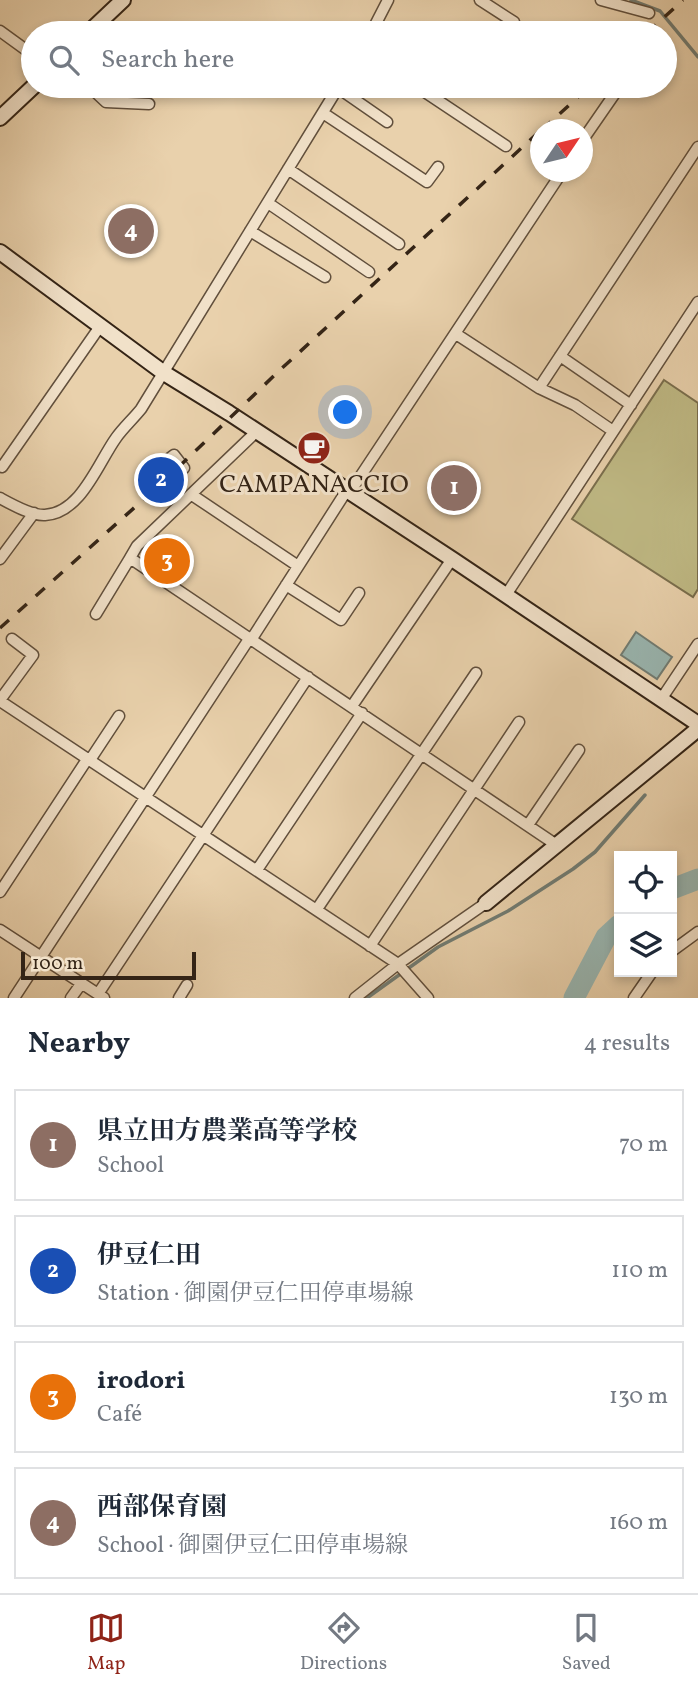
<!DOCTYPE html>
<meta charset="utf-8">
<style>
body{margin:0;font-family:Vollkorn,"Noto Serif JP",serif;background:#f2f2f3;color:#1f2937}
.controls{position:absolute;right:21px;bottom:21px;display:grid;overflow:hidden;border-radius:0px;box-shadow:0 4px 10px #0003}
.controls button{width:63px;height:63px;display:grid;place-items:center;padding:0;border:0;border-bottom:2px solid #e0e1e3;background:#fff;color:#1f2937;font:35px sans-serif}
.compass{position:absolute;left:530px;top:119px;width:63px;height:63px;border-radius:50%;background:#fff;box-shadow:0 4px 10px #0003;rotate:55deg}
.scale{position:absolute;left:21px;bottom:18px;width:175px;box-sizing:border-box;padding-left:7px;border:4px solid #342416;border-top:0;font-size:19px;line-height:24px;white-space:nowrap;color:#342416;-webkit-text-stroke:5px #f1e1c9;paint-order:stroke}
.you{position:absolute;left:346px;top:413px;width:24px;height:24px;margin:-18px;border:5px solid #fff;border-radius:50%;background:#1a73e8;box-shadow:0 0 0 10px #1a73e833}
.badge{display:grid;place-items:center;width:46px;height:46px;border-radius:50%;background:#8f2418;color:#fff;font-size:23px;font-weight:700}
.pin{position:absolute;translate:-50% -50%;border:4px solid #fff;box-shadow:0 2px 7px #0006}
.list{margin:0;padding:0;list-style:none}
h2{display:flex;justify-content:space-between;align-items:center;height:91px;margin:0;padding:0 28px;font-size:30px}
h2 small{font-size:23px;font-weight:400;color:#747a83}
.list li{display:grid;grid-template-columns:46px 1fr auto;gap:21px;align-items:center;box-sizing:border-box;height:112px;margin:0 14px 14px;padding:0 14px;border:2px solid #e0e1e3;border-radius:0px}
.list b{display:block;font-size:26px;white-space:nowrap}
.list p{margin:0;font-size:23px;white-space:nowrap;color:#747a83}
.list em{font-size:23px;font-style:normal;color:#747a83}
.icon{flex:none;width:38px;height:38px;fill:none;stroke:currentColor;stroke-width:2;stroke-linecap:round;stroke-linejoin:round}
.map{position:relative;flex:none;width:698px;height:998px;overflow:hidden}
.search{position:absolute;background:#fff;box-shadow:0 4px 10px #0003;left:21px;right:21px;top:21px;height:77px;display:flex;align-items:center;gap:18px;box-sizing:border-box;padding:0 24px;border-radius:38px;color:#747a83;font-size:26px}
.sheet{height:595px;background:#fff}
nav{display:flex;justify-content:space-around;align-items:center;box-sizing:border-box;height:98px;border-top:2px solid #e0e1e3;background:#fff;font-size:19px;color:#747a83}
nav a{display:grid;justify-items:center;gap:4px}
nav .on{color:#8f2418}
.map>svg:first-child{display:block}
</style>
<div class="map">
<svg width="698" height="998" viewBox="0 0 698 998">
<rect width="100%" height="100%" fill="#e9d1ac"/>
<filter id="stains"><feTurbulence type="fractalNoise" baseFrequency=".00286" numOctaves="4"/><feColorMatrix values="0 0 0 0 .2 0 0 0 0 .09 0 0 0 0 .02 0 0 0 .5 -.17"/></filter>
<radialGradient id="worn" r=".72"><stop offset=".6" stop-color="#630" stop-opacity="0"/><stop offset="1" stop-color="#630" stop-opacity=".3"/></radialGradient>
<!-- green -->
<path fill="#bfb984" stroke="#7a6e4d" stroke-width="2" d="M 664,380 L 698,403 L 698,589 L 693,597 L 572,519 Z"/>
<!-- water -->
<path fill="#99b6b1" stroke="#717c73" stroke-width="2" d="M 636,632 L 672,657 L 657,679 L 621,655 Z"/>
<g fill="none" stroke-linecap="round" stroke-linejoin="round">
<!-- stream -->
<path stroke="#717c73" stroke-width="3.5" d="M 631,0 L 660,11 L 698,57
M 367,998 L 438,947 L 508,911 L 573,869 L 595,852 L 645,795"/>
<!-- river -->
<path stroke="#99b6b1" stroke-width="21" d="M 672,889 L 698,879
M 574,998 L 606,937 L 619,925"/>
<defs>
<path id="street" d="M 480,0 L 514,22
M 601,0 L 649,13
M 0,31 L 33,55
M 371,33 L 388,0
M 89,86 L 106,102 L 149,104
M 416,86 L 506,146
M 338,88 L 387,122
M 323,113 L 427,182 L 438,167
M 582,141 L 620,86
M 288,169 L 399,244
M 268,203 L 369,272
M 250,231 L 325,277
M 456,334 L 539,388 L 575,405 L 613,431
M 560,356 L 631,405
M 539,388 L 698,147
M 256,432 L 137,546 L 130,558 L 558,846
M 170,458 L 174,455 L 184,468
M 2,467 L 101,325
M 350,492 L 562,172
M 192,495 L 298,566
M 0,498 C 11,504 32,516 45,515 C 81,513 98,463 116,438 C 123,428 133,419 141,409 L 339,86
M 0,559 L 34,513
M 286,585 L 341,620 L 359,593
M 506,595 L 698,302
M 96,614 L 130,558
M 251,640 L 347,490
M 662,698 L 698,644
M 0,700 L 33,655 L 12,639
M 0,701 L 398,964 L 428,998
M 352,706 L 452,559
M 90,760 L 119,716
M 528,825 L 579,750
M 257,870 L 362,713
M 0,892 L 88,758
M 317,909 L 476,673
M 0,930 L 104,998
M 370,946 L 519,722
M 672,951 L 698,932
M 98,994 L 308,677
M 14,998 L 249,639
M 71,998 L 81,984
M 179,998 L 187,985
M 355,998 L 398,964 L 486,903
M 634,998 L 652,972"/>
<path id="secondary" d="M 88,33 L 123,0
M 0,118 L 34,86
M 0,252 L 164,373 L 229,413 L 452,559 L 698,724
M 486,903 L 698,729"/>
</defs>
<!-- street casing -->
<use href="#street" stroke="#614f3c" stroke-width="13"/>
<!-- secondary casing -->
<use href="#secondary" stroke="#342416" stroke-width="18"/>
<!-- street -->
<use href="#street" stroke="#f1e1c9" stroke-width="10"/>
<!-- secondary -->
<use href="#secondary" stroke="#f1e1c9" stroke-width="14"/>
<!-- rail -->
<path stroke="#342416" stroke-width="3.5" stroke-dasharray="12 12" stroke-linecap="butt" d="M 647,33 L 683,0
M 542,130 L 590,86
M 0,628 L 163,482 L 280,370 L 540,131"/>
</g>
<!-- icons -->
<defs>
<symbol id="cafe-disc" viewBox="-11 -11 22 22"><circle r="9.5" fill="#8f2418" stroke="#f1e1c9"/><path d="M-5.5-4.5H6V0H3Q3 3.5 0 3.5H-2.5Q-5.5 3.5-5.5 0ZM3-3.2v2h1.7v-2ZM-6 4.5H4V6H-6Z" fill="#fff"/></symbol>
</defs>
<g fill-rule="evenodd">
<use href="#cafe-disc" x="295" y="429" width="38" height="38"/>
</g>
<g text-anchor="middle" dominant-baseline="central" stroke-width="6" stroke-linejoin="round" paint-order="stroke">
<!-- poi labels -->
<g font-size="26" fill="#342416" stroke="#f1e1c9">
<text x="314" y="485">CAMPANACCIO</text>
</g>
</g>
<rect width="100%" height="100%" filter="url(#stains)"/>
<rect width="100%" height="100%" fill="url(#worn)"/>
</svg>
<div class="controls">
<button><svg class="icon" aria-label="locate" viewBox="0 0 24 24"><circle cx="12" cy="12" r="6"/><path d="M12 2v4M12 18v4M2 12h4M18 12h4"/></svg></button>
<button><svg class="icon" aria-label="layers" viewBox="0 0 24 24"><path d="M12 4l9 5-9 5-9-5zM3 14l9 5 9-5"/></svg></button>
</div>
<svg class="compass" viewBox="-18 -18 36 36"><path d="M0-13l5 13h-10z" fill="#e53935"/><path d="M0 13l5-13h-10z" fill="#747a83"/></svg>
<div class="scale">100 m</div>
<div class="you"></div>
<div class="pin badge" style="left:454px;top:488px;background:#8d6e63">1</div>
<div class="pin badge" style="left:161px;top:480px;background:#1a4fb4">2</div>
<div class="pin badge" style="left:167px;top:561px;background:#e8710a">3</div>
<div class="pin badge" style="left:131px;top:231px;background:#8d6e63">4</div>
<div class="search"><svg class="icon" aria-label="search" viewBox="0 0 24 24"><circle cx="10" cy="10" r="6"/><path d="M15 15l6 6"/></svg>Search here</div>
</div>
<section class="sheet">
<h2>Nearby<small>4 results</small></h2>
<ul class="list">
<li><span class="badge" style="background:#8d6e63">1</span><div><b>県立田方農業高等学校</b><p>School</p></div><em>70 m</em></li>
<li><span class="badge" style="background:#1a4fb4">2</span><div><b>伊豆仁田</b><p>Station · 御園伊豆仁田停車場線</p></div><em>110 m</em></li>
<li><span class="badge" style="background:#e8710a">3</span><div><b>irodori</b><p>Café</p></div><em>130 m</em></li>
<li><span class="badge" style="background:#8d6e63">4</span><div><b>西部保育園</b><p>School · 御園伊豆仁田停車場線</p></div><em>160 m</em></li>
</ul>
</section>
<nav>
<a class="on"><svg class="icon" aria-label="map" viewBox="0 0 24 24"><path d="M3 6l6-2 6 2 6-2v14l-6 2-6-2-6 2zM9 4v14M15 6v14"/></svg>Map</a>
<a><svg class="icon" aria-label="directions" viewBox="0 0 24 24"><path d="M12 3l9 9-9 9-9-9zM9 14v-3h6M13 9l2 2-2 2"/></svg>Directions</a>
<a><svg class="icon" aria-label="saved" viewBox="0 0 24 24"><path d="M7 4h10v16l-5-4-5 4z"/></svg>Saved</a>
</nav>
